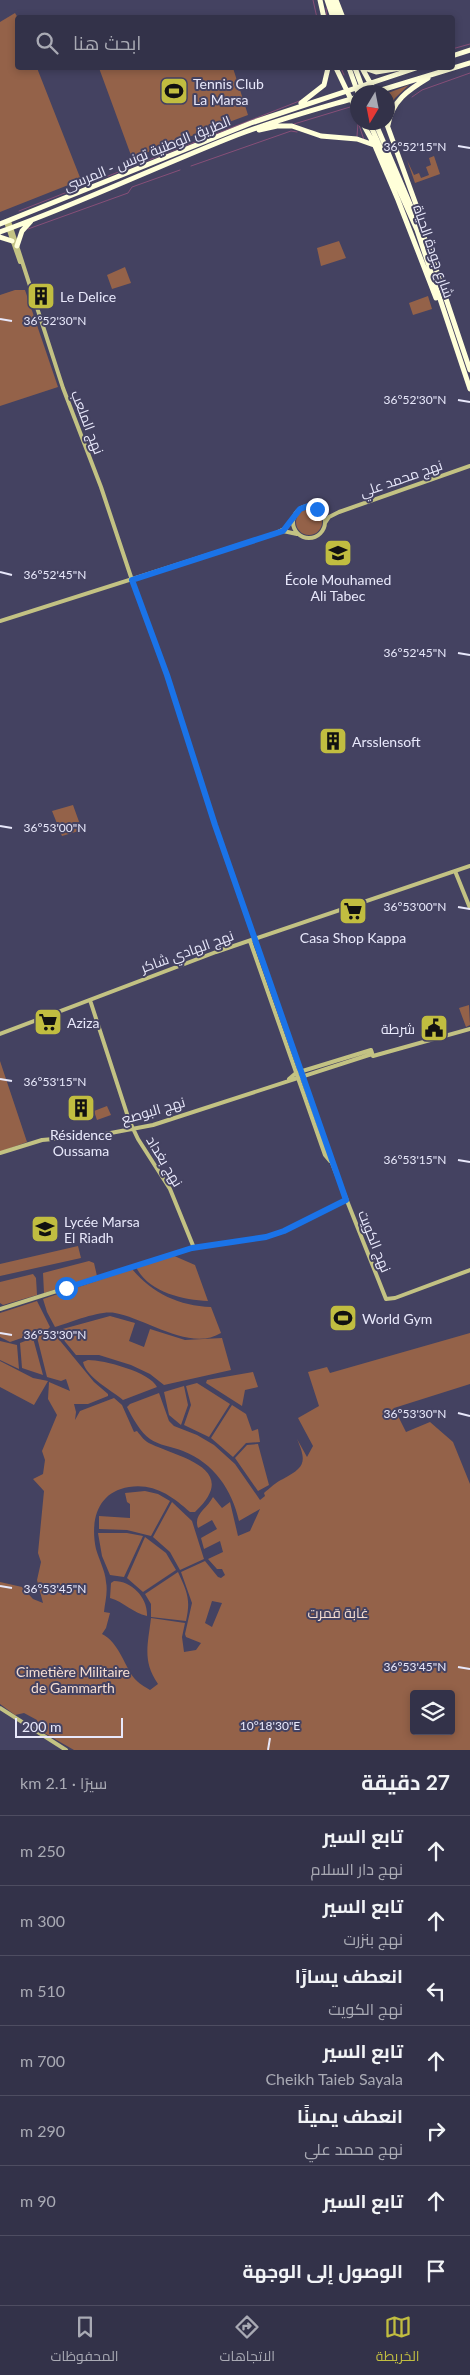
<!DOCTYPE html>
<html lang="ar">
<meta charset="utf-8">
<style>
body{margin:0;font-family:Lato,Cairo,sans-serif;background:#3e3e53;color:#f1f3f6;direction:rtl}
.controls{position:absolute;right:15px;bottom:15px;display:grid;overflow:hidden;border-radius:5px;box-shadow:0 2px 8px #0003}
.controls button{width:45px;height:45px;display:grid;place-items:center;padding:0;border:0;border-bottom:1px solid #4e4d61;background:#333249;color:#f1f3f6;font:25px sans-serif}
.compass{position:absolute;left:350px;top:85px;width:45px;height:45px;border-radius:50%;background:#333249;box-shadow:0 2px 8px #0003;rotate:190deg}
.scale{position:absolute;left:15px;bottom:12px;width:108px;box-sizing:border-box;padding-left:5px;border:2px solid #e8e8fb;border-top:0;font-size:14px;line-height:18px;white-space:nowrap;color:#e8e8fb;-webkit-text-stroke:4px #444261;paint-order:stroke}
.stop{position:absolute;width:15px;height:15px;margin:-11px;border:4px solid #1a73e8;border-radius:50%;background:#fff}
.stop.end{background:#1a73e8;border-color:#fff;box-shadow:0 1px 5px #0008}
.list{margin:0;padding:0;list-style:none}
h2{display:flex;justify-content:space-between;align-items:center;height:65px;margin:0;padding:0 20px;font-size:21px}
h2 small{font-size:16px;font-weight:400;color:#a9aab4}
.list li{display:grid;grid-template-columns:32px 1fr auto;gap:15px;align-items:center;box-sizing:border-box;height:70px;padding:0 20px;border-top:1px solid #4e4d61}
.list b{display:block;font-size:19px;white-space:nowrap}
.list p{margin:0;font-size:16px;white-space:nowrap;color:#a9aab4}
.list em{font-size:16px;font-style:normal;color:#a9aab4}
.icon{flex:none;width:28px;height:28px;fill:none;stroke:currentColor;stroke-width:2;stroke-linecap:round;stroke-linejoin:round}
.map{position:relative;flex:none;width:470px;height:1750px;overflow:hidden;direction:ltr}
.search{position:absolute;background:#333249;box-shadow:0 2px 8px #0003;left:15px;right:15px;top:15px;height:55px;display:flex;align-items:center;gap:12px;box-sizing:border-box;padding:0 18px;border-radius:5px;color:#a9aab4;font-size:19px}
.sheet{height:555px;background:#333249}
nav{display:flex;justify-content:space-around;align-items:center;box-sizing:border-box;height:70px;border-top:1px solid #4e4d61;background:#333249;font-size:14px;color:#a9aab4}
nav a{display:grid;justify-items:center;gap:2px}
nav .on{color:#c1bd40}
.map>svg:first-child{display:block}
</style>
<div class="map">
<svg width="470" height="1750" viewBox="0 0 470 1750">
<rect width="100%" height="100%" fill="#444261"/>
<!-- green -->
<path fill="#946249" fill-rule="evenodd" d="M 15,13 L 18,18 L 18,68 L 37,68 L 81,180 L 0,212 L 0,22 Z
M 99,68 L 233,68 L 248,115 L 132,158 Z
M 409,85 L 395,98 L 388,110 L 388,93 Z
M 434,156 L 440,174 L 415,183 L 407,160 L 414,175 L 419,173 L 421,178 L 429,175 L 426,167 L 431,165 L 429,158 Z
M 339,241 L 346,258 L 321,266 L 317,248 Z
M 125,267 L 131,283 L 112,289 L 107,275 Z
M 15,290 L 25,290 L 58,387 L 0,406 L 0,295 Z
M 428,296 L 432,309 L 413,315 L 409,303 Z
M296 522a13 13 0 1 1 26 0a13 13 0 1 1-26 0Z
M 73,805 L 82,830 L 62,836 L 52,811 Z
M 469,1005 L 470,1025 L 466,1027 L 459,1008 Z
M 0,1061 L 27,1142 L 0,1152 Z
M 87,1101 L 90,1111 L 76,1115 L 73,1106 Z
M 107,1106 L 111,1115 L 97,1120 L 94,1111 Z
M 78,1246 L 81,1258 L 0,1276 L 0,1264 Z
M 172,1255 L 195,1265 L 208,1301 C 183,1300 148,1292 136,1267 Z
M 89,1261 L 94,1263 L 97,1276 L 44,1293 L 43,1273 Z
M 132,1269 C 152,1293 179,1306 211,1307 L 221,1333 C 190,1352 145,1318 115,1313 C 99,1310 70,1323 55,1327 L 47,1312 L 43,1299 Z
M 33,1274 L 36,1278 L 37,1295 L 3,1305 L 0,1303 L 0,1282 Z
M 37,1301 L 50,1327 L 48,1329 L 10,1342 L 0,1337 L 0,1313 Z
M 110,1316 L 135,1323 L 129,1341 L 144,1347 L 150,1329 L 185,1340 L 222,1338 L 231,1370 L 164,1385 L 150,1374 L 131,1365 L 99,1355 L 76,1355 L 58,1333 L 59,1330 Z
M 52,1331 L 94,1382 L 108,1394 L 108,1396 L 88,1404 L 74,1404 L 76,1412 L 75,1420 L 80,1411 L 114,1398 L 122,1405 L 134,1432 L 137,1431 C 141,1436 145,1442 151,1444 C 181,1458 241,1469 195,1512 L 190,1512 C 172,1496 154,1483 129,1487 C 97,1492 90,1521 96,1549 C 99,1560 105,1570 106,1582 C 108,1592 105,1602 104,1612 L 110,1613 L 106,1628 L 102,1634 C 119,1643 123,1663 134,1678 C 138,1683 145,1687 150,1690 L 158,1684 C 142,1661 148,1644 151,1618 L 185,1623 L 182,1637 L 184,1652 L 196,1650 L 201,1643 L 186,1637 L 185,1634 L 192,1603 L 181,1572 L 205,1561 L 218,1577 L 221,1578 L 225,1575 L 222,1569 L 217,1569 L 208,1559 L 223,1552 L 220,1541 L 204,1549 L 201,1538 L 217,1529 L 212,1520 L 198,1528 C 193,1514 207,1509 213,1497 L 222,1508 L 230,1502 L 238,1536 L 250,1531 L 260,1509 L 239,1521 C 232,1490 214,1463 183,1451 C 173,1447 158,1445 150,1439 C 141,1433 132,1417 127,1407 L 130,1404 L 159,1393 L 169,1421 L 174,1426 L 197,1435 L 214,1445 L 235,1464 L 260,1500 L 265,1496 L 264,1493 C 270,1488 276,1482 283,1479 C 305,1467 307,1462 297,1439 L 307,1457 L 313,1446 L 298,1418 L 319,1406 L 308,1372 L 327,1367 L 330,1373 L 470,1333 L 470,1384 L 394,1408 L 406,1432 L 430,1422 L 453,1442 L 470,1484 L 470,1750 L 74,1750 L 39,1730 L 37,1720 L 24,1713 L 15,1715 L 0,1704 L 0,1582 L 22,1587 L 33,1599 L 43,1603 L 37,1580 L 41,1562 L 38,1553 L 44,1491 L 33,1479 L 43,1474 L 45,1460 L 42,1451 L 57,1415 L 48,1399 L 49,1382 L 70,1391 L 66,1379 L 61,1381 L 47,1377 L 37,1337 ZM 212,1601 L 222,1603 L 212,1627 L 205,1623 ZM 414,1694 L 451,1694 L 451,1731 L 414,1731 Z
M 33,1338 L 43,1375 L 22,1368 L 20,1343 Z
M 0,1341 L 17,1345 L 19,1369 L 0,1360 Z
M 88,1360 C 104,1360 150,1372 157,1387 L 123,1400 C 111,1390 86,1377 83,1362 Z
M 0,1361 L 33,1378 L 48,1381 L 34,1405 L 0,1387 Z
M 253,1372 L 258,1387 L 245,1390 L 242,1406 L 206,1383 L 207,1380 Z
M 197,1383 L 230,1404 L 209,1437 L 184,1425 L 191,1405 L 186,1386 Z
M 184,1386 L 188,1405 L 181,1425 L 169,1415 L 164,1392 Z
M 232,1405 L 246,1414 L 252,1431 L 258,1429 L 260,1442 L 246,1443 L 233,1457 L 211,1438 Z
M 258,1444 L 269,1485 L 258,1491 L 235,1458 L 247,1445 Z
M 145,1491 L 158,1494 L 170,1501 L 151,1536 L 127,1530 L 99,1529 L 99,1516 L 130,1518 L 130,1504 L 127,1502 L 125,1493 Z
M 172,1502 L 192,1521 L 204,1559 L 180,1570 L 170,1552 L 153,1537 Z
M 98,1533 L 127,1533 L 143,1536 L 124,1577 L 110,1575 L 102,1556 Z
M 145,1537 L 166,1553 L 176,1570 L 143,1592 L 127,1578 Z
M 178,1572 C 187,1592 191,1599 186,1621 L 151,1617 L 151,1604 L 145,1594 Z
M 114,1581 C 132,1581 148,1598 147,1616 C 133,1613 124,1602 110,1598 L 111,1583 Z"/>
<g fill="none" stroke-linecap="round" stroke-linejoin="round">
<!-- stream -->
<path stroke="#874f78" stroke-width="1" d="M 313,0 L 317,18
M 326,8 L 327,18
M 452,49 L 470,44
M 341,68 L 344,75
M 412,97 L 422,90 L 470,73
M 358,122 L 364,140
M 294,124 L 350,107 L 358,121
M 357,136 L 358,123
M 191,166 L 291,131 L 297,132
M 19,211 L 302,100
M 28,229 L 128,193 L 132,187 L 180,170"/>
<!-- secondary -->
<path stroke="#c3c283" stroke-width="4" d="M 9,221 L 63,388 L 101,487 L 132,580 L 167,675 L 215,825 L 332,1163 L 386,1299 L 395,1298 L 470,1270
M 6,222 L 20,262
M293 522a16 16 0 1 1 32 0a16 16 0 1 1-32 0Z
M 325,523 L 329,517 L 339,512 L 470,466
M 283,531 L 297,534
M 0,621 L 274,534 L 286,528 L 294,518
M 455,871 L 470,908
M 250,941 L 325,1155 L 330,1161
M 90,1000 L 129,1120 L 138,1139 L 170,1189 L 194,1248
M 0,1034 L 216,952 L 470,866
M 289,1079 L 296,1073 L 371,1050 L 373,1056 L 470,1029
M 0,1153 L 42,1140 L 100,1135 L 153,1125 L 372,1054
M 0,1309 L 192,1248 L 266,1237 L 284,1231 L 346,1200
M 0,1708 L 66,1750"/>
<!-- highway -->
<path stroke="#ffffd9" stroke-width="5" d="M 320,0 L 324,18
M 327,0 L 333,18
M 332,0 L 338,18
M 336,0 L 343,18
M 452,56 L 470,50
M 336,68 L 358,114
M 362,68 L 375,92
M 364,68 L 376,72 L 401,68
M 375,92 L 470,63
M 301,103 L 324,85 L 328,68
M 362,122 L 375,146 L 398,200 L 436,298
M 369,122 L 417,230 L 470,389
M 375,122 L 430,251 L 470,370
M 386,122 L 418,210
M 388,125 C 392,101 408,90 428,78
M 259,130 L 277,126 L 292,126 L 321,136 L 357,139 L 374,145
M 0,224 L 251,123 L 416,68
M 0,232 C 81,203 158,166 237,135 C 276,120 317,109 358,97
M 0,237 L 12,241
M 17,246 L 22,231 L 31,221"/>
<!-- highway-bridge -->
<path stroke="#ffffd9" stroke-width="5" d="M 349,68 L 358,93
M 355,68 L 364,92"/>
</g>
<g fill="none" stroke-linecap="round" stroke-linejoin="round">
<!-- route -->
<path stroke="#1a73e8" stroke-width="6" d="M 66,1288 L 192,1248 L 266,1237 L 284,1231 L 346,1200 L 215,825 L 167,675 L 132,580 L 283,531 L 300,509 L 308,506 L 317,509"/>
</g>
<!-- ticks -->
<path fill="none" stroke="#e8e8fb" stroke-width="2" d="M 458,146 L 470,148M 0,319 L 12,321M 458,400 L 470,402M 0,572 L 12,575M 458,653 L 470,655M 0,826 L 12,828M 458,907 L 470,909M 0,1079 L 12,1081M 458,1160 L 470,1162M 0,1333 L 12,1335M 458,1413 L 470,1416M 0,1586 L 12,1588M 458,1667 L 470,1669M 268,1750 L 270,1738"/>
<!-- icons -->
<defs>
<symbol id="stadium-square" viewBox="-11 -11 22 22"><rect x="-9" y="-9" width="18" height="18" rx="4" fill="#c1bd40" stroke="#444261"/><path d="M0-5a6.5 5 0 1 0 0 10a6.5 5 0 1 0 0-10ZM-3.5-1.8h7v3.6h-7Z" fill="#111"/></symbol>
<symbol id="building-square" viewBox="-11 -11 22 22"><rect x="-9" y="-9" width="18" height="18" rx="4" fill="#c1bd40" stroke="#444261"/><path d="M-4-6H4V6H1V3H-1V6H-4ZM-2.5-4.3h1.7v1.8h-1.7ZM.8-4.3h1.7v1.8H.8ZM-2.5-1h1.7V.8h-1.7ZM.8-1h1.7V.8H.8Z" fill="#111"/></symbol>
<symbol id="school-square" viewBox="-11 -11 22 22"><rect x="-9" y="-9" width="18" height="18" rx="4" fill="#c1bd40" stroke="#444261"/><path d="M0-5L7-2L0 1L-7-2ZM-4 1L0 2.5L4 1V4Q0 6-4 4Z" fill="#111"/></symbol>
<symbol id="supermarket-square" viewBox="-11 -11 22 22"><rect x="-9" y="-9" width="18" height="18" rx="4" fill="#c1bd40" stroke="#444261"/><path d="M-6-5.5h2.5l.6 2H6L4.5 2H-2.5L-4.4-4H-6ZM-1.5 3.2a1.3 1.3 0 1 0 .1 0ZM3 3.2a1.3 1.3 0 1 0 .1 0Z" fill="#111"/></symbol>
<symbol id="civic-square" viewBox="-11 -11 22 22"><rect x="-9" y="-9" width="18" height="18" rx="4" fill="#c1bd40" stroke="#444261"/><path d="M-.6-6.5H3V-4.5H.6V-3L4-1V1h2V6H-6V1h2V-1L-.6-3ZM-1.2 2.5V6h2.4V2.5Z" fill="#111"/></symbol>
<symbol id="university-square" viewBox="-11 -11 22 22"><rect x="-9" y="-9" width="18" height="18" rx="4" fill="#c1bd40" stroke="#444261"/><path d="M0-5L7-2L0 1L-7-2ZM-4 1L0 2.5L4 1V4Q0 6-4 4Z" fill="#111"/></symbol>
</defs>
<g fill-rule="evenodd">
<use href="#stadium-square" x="158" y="75" width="32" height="32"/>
<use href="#building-square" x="25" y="280" width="32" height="32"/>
<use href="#school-square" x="322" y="537" width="32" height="32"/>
<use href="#building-square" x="317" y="725" width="32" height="32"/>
<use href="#supermarket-square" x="337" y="895" width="32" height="32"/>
<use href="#supermarket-square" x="32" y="1006" width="32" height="32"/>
<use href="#civic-square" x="418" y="1012" width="32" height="32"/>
<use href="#building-square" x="65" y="1092" width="32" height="32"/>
<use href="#university-square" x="29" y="1213" width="32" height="32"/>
<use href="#stadium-square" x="327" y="1302" width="32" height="32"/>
</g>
<g text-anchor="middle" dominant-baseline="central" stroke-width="4" stroke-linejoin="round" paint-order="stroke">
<!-- poi labels -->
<g font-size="14" fill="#e8e8fb" stroke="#444261" text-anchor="start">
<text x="193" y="83">Tennis Club<tspan x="193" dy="16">La Marsa</tspan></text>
<text x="60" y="296">Le Delice</text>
<text x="338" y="579" text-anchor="middle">École Mouhamed<tspan x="338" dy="16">Ali Tabec</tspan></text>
<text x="352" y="741">Arsslensoft</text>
<text x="353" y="937" text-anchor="middle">Casa Shop Kappa</text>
<text x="67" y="1022">Aziza</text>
<text x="415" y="1028" text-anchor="end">شرطة</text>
<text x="81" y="1134" text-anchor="middle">Résidence<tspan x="81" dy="16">Oussama</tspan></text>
<text x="64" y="1221">Lycée Marsa<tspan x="64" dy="16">El Riadh</tspan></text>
<text x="362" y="1318">World Gym</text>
</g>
<!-- street labels -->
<g font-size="14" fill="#e8e8fb" stroke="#444261">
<text transform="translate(147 153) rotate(-22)">الطريق الوطنية تونس - المرسى</text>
<text transform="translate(434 251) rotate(71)">شارع جودة الحياة</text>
<text transform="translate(88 422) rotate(69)">نهج الملعب</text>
<text transform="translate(401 478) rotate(-19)">نهج محمد علي</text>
<text transform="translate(187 951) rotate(-20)">نهج الهادي شاكر</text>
<text transform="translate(153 1110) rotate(-16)">نهج البوصع</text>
<text transform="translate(165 1161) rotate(59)">نهج بغداد</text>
<text transform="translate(375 1241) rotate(68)">نهج الكويت</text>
</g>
<!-- park labels -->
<g font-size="14" fill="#f4ddd1" stroke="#444261">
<text x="338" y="1612">غابة قمرت</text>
<text x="73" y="1671">Cimetière Militaire<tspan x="73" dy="16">de Gammarth</tspan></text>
</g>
</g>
<g font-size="12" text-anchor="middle" fill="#e8e8fb" stroke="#444261" stroke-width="4" stroke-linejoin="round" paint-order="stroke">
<text x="415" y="151">36°52'15"N</text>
<text x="55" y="325">36°52'30"N</text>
<text x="415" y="404">36°52'30"N</text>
<text x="55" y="579">36°52'45"N</text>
<text x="415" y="657">36°52'45"N</text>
<text x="55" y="832">36°53'00"N</text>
<text x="415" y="911">36°53'00"N</text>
<text x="55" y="1086">36°53'15"N</text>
<text x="415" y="1164">36°53'15"N</text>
<text x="55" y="1339">36°53'30"N</text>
<text x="415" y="1418">36°53'30"N</text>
<text x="55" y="1593">36°53'45"N</text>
<text x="415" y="1671">36°53'45"N</text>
<text x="270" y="1730">10°18'30"E</text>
</g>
</svg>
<div class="controls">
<button><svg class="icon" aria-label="layers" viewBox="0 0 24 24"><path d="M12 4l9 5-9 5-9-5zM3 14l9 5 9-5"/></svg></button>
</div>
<svg class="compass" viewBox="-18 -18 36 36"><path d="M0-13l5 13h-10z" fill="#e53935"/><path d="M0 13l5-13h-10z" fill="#a9aab4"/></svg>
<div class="scale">200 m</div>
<div class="stop" style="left:66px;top:1288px"></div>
<div class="stop end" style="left:317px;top:509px"></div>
<div class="search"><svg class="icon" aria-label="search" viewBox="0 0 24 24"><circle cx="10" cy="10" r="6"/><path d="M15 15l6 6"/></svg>ابحث هنا</div>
</div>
<section class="sheet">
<h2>27 دقيقة<small>سيرًا · 2.1 km</small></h2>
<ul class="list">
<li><svg class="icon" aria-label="ahead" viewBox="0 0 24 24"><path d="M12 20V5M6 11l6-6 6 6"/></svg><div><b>تابع السير</b><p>نهج دار السلام</p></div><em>250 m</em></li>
<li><svg class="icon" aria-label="ahead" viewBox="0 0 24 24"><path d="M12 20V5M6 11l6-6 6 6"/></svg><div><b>تابع السير</b><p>نهج بنزرت</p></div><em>300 m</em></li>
<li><svg class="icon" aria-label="left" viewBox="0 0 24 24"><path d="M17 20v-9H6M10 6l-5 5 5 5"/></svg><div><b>انعطف يسارًا</b><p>نهج الكويت</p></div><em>510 m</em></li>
<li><svg class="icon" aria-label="ahead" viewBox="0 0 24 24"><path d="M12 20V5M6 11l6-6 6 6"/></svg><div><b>تابع السير</b><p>Cheikh Taieb Sayala</p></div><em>700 m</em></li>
<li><svg class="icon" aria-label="right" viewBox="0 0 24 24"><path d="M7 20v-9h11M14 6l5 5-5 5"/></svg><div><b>انعطف يمينًا</b><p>نهج محمد علي</p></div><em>290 m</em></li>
<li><svg class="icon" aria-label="ahead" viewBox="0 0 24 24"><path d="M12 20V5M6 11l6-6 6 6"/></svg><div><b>تابع السير</b></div><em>90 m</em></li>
<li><svg class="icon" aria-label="arrive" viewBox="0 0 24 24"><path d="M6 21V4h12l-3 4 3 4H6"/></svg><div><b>الوصول إلى الوجهة</b></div></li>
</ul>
</section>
<nav>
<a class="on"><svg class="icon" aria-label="map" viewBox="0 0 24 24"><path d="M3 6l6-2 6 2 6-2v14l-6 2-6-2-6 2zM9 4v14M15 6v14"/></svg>الخريطة</a>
<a><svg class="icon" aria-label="directions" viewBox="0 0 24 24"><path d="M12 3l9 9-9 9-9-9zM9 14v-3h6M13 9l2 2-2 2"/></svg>الاتجاهات</a>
<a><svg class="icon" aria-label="saved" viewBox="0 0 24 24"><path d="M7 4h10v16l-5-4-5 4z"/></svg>المحفوظات</a>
</nav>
